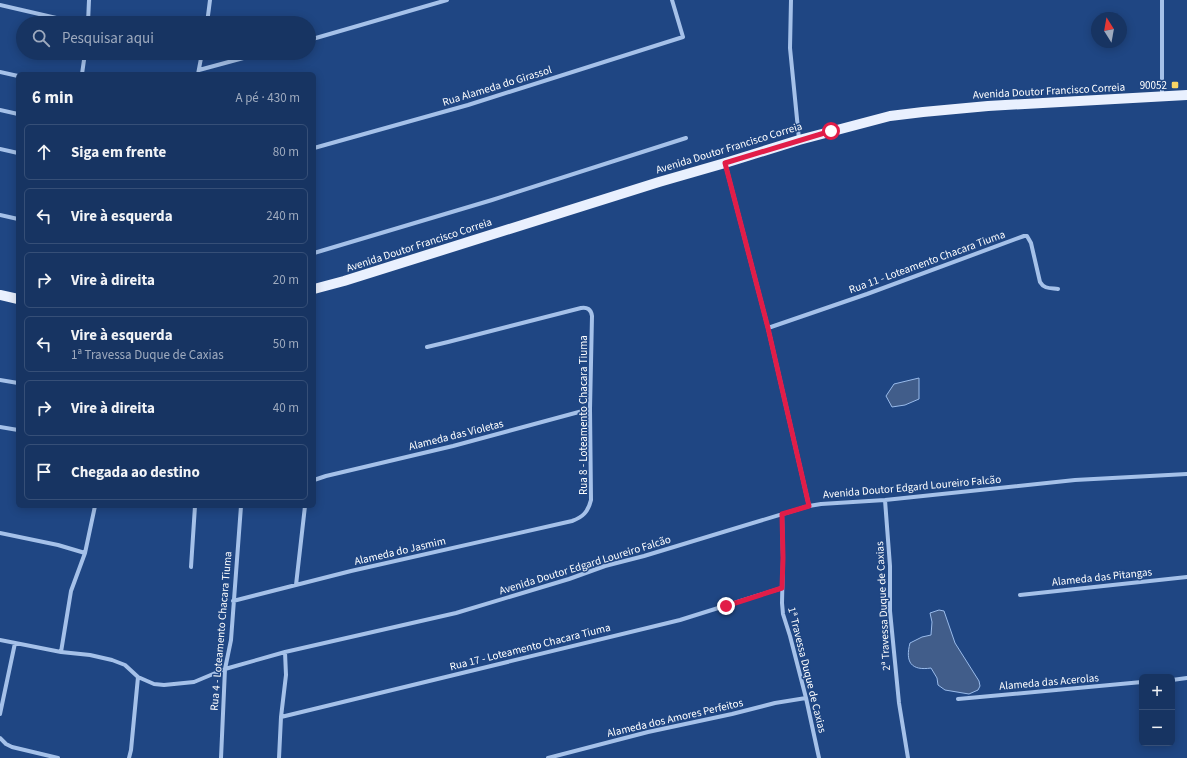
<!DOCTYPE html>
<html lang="pt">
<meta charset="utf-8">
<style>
body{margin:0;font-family:"Source Sans 3",sans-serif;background:#203c68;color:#f1f3f6}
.controls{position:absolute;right:12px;bottom:12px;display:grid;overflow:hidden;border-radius:6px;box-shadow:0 2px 10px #0003}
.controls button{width:36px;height:36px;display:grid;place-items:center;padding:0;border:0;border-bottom:1px solid #364f77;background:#173462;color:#f1f3f6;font:20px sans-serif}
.compass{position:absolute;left:1091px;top:12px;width:36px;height:36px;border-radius:50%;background:#173462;box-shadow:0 2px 10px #0003;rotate:349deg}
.stop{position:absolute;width:12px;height:12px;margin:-9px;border:3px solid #e11d48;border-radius:50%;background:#fff}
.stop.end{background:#e11d48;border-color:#fff;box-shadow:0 1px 4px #0008}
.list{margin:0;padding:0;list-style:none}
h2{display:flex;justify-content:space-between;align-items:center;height:52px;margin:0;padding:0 16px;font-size:17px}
h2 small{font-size:13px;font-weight:400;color:#9eaabe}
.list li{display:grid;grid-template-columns:26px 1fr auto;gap:12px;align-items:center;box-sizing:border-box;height:56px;margin:0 8px 8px;padding:0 8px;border:1px solid #364f77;border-radius:6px}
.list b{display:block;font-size:15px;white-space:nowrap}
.list p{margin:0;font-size:13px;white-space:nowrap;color:#9eaabe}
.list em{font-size:13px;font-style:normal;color:#9eaabe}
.icon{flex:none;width:22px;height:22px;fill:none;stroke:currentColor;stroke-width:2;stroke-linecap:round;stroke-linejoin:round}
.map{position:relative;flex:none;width:1187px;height:758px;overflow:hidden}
.search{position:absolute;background:#173462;box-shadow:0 2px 10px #0003;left:16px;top:16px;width:300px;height:44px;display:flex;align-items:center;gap:10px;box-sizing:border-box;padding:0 14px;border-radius:22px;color:#9eaabe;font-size:15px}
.panel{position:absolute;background:#173462;box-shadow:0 2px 10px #0003;left:16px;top:72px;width:300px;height:436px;border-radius:6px}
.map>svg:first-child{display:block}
</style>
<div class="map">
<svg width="1187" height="758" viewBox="0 0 1187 758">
<rect width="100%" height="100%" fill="#1f4683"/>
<!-- water -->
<path fill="#415d8a" stroke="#99bbeb" d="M 919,378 L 919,399 L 905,405 L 892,407 L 886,396 L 894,384 Z
M 939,610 L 944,611 L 955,643 L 979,681 L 980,686 L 978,690 L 969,694 L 945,690 L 938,685 L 937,678 L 931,668 C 911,671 905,662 910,643 L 922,637 L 931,635 L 932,622 L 930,613 Z"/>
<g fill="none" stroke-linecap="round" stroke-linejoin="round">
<!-- minor -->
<path stroke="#a5c1e9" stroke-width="4" d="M 791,0 L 790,48 L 799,139
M 0,5 L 78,23
M 88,23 L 89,0
M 207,23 L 209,8 L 210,0
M 309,40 L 447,0
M 199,70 L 262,53
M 0,72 L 18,76
M 82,74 L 85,53
M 198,74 L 202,53
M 1162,96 L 1162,0
M 0,110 L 18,114
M 314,148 L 468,105 L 683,37 L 672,0
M 0,149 L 18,153
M 725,163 L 768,328 L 809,506
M 0,215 L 18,219
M 314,253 L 492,200 L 686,138
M 768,328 L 867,294 L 1024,236 L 1027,236 L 1031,243 L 1040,282 C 1044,289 1050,288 1058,289
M 0,380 L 18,383
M 0,427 L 18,430
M 314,480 L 326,476 L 453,446 L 590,409
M 885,500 L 890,566 L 890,611 L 899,703 L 908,758
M 782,514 L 783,558 L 782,603 L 783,614 L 790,636 L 806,698 L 819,758
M 0,533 L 58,545 L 85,553
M 191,567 L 195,506
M 296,585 L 305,506
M 1020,595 L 1187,577
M 233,601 L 351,571 L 572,521 C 583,517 588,512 591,500 L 590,409 L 592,316 C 591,309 587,307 581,308 L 448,342 L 427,347
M 0,640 L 61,652 L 90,655 L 112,660 L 125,665 L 138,677 L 154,684 L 164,685 L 194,682 L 225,669 L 285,652 L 456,613 L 569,579 L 605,566 L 644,556 L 809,506 L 821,504 L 885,500 L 1075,480 L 1187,474
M 61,652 L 71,591 L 85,553 L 95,506
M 1172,680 L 1187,678
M 958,699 L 1142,682
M 0,714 L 15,643
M 281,717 L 680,620 L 782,588
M 0,738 L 6,744 L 12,747 L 58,758
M 129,758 L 131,750 L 138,677
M 221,758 L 225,669 L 231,640 L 241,506
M 279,758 L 281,717 L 286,675 L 285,652
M 548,758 L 648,732 L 732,714 L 775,703 L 806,698"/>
<!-- primary -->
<path stroke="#e9f0fe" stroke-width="10" d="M 314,289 L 344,281 L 659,182 L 725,163 L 799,140 L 890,116 L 923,112 L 988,106 L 1187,95
M 0,295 L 18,299"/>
</g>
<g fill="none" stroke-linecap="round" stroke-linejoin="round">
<!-- route -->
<path stroke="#e11d48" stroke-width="5" d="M 726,606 L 782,588 L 783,558 L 782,514 L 809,506 L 768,328 L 725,163 L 831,131"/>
</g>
<!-- markers -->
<rect fill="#f8d465" stroke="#1f4683" stroke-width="1.5" x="1171" y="81" width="8" height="8" rx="2"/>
<g text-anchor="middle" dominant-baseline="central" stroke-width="3" stroke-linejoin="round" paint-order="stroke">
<!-- poi labels -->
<g font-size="11" fill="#fff" stroke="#1f4683" text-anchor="end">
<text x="1167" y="85">90052</text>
</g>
<!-- street labels -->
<g font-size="11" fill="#fff" stroke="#1f4683">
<text transform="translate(497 86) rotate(-17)">Rua Alameda do Girassol</text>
<text transform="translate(1049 91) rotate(-3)">Avenida Doutor Francisco Correia</text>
<text transform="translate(729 148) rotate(-17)">Avenida Doutor Francisco Correia</text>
<text transform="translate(419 245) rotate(-18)">Avenida Doutor Francisco Correia</text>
<text transform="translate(927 262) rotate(-20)">Rua 11 - Loteamento Chacara Tiuma</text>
<text transform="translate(583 415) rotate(-90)">Rua 8 - Loteamento Chacara Tiuma</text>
<text transform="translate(456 435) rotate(-14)">Alameda das Violetas</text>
<text transform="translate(912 487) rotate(-5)">Avenida Doutor Edgard Loureiro Falcão</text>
<text transform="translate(400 551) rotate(-13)">Alameda do Jasmim</text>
<text transform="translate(585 565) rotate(-17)">Avenida Doutor Edgard Loureiro Falcão</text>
<text transform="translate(1102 577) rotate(-6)">Alameda das Pitangas</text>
<text transform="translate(883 606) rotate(-93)">2ª Travessa Duque de Caxias</text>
<text transform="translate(221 631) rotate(-85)">Rua 4 - Loteamento Chacara Tiuma</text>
<text transform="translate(530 647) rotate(-14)">Rua 17 - Loteamento Chacara Tiuma</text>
<text transform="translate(807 670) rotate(76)">1ª Travessa Duque de Caxias</text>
<text transform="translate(1049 682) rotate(-5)">Alameda das Acerolas</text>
<text transform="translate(675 718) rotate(-13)">Alameda dos Amores Perfeitos</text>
</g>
</g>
</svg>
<div class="controls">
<button>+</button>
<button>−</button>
</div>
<svg class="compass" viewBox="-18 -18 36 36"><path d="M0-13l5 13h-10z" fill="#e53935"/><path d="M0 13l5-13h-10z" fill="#9eaabe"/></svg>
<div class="stop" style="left:831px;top:131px"></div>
<div class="stop end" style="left:726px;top:606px"></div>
<div class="search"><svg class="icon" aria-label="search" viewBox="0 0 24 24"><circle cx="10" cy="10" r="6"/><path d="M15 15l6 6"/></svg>Pesquisar aqui</div>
<section class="panel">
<h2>6 min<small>A pé · 430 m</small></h2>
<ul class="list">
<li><svg class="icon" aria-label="ahead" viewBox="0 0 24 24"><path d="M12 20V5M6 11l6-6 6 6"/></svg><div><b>Siga em frente</b></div><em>80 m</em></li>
<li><svg class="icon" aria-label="left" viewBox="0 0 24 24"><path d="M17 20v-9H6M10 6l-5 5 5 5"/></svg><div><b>Vire à esquerda</b></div><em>240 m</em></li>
<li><svg class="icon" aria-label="right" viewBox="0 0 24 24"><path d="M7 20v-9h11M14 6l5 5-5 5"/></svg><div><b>Vire à direita</b></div><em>20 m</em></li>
<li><svg class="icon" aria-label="left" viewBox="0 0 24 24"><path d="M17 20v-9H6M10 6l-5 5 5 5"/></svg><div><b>Vire à esquerda</b><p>1ª Travessa Duque de Caxias</p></div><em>50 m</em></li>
<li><svg class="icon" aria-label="right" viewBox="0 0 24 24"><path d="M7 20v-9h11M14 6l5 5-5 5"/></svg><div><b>Vire à direita</b></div><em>40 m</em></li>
<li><svg class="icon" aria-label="arrive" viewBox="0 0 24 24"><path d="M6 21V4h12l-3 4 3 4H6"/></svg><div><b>Chegada ao destino</b></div></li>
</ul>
</section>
</div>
